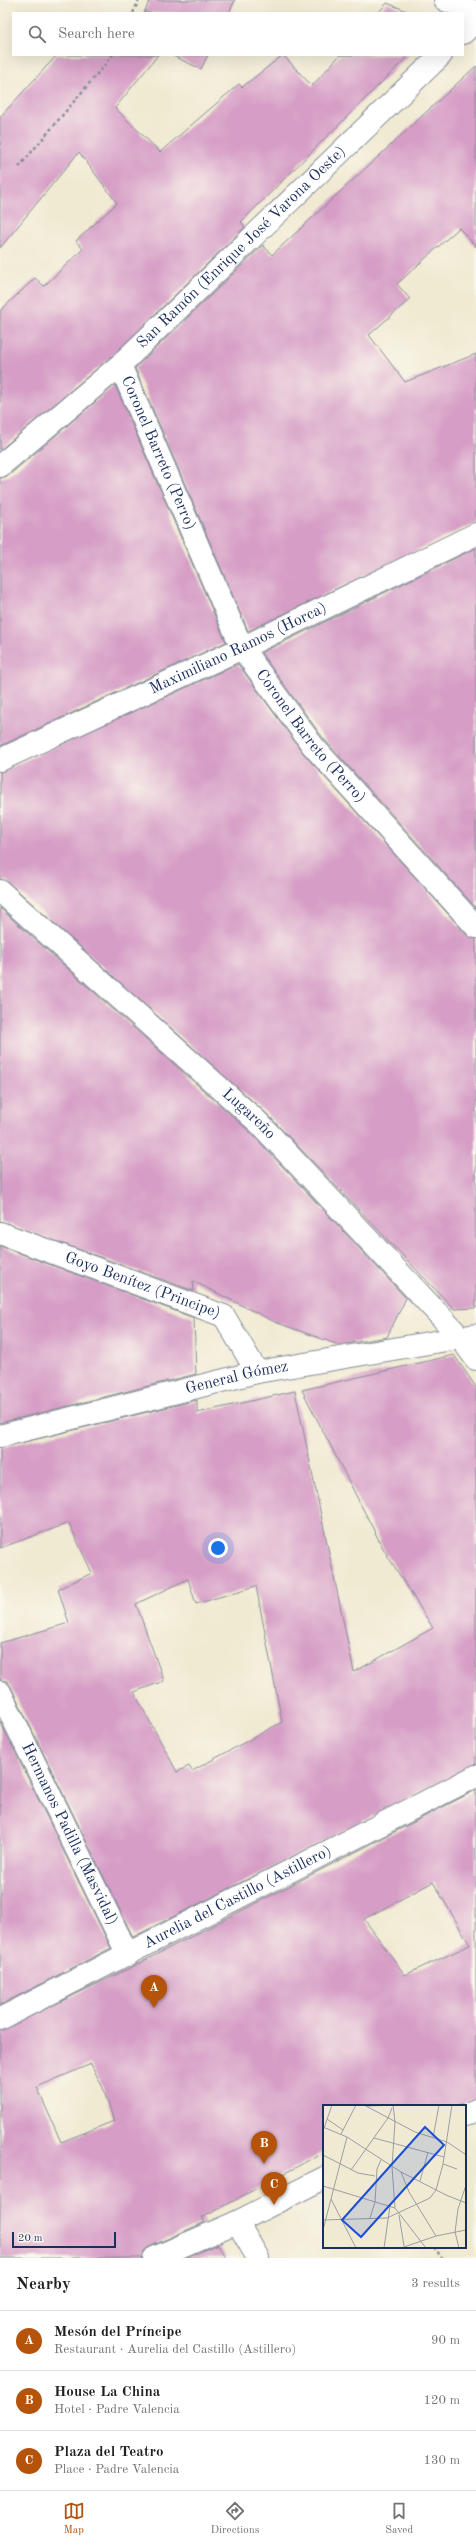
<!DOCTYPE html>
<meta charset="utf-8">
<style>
body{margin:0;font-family:"Old Standard TT",serif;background:#f2f2f2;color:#202124}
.scale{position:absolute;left:12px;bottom:10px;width:104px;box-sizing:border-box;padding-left:4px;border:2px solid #1b2f5e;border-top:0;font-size:11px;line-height:14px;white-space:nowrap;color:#1b2f5e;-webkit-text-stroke:3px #fbf7ec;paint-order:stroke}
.you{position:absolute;left:218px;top:1548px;width:14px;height:14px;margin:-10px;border:3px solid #fff;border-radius:50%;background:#1a73e8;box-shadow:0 0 0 6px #1a73e833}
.badge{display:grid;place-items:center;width:26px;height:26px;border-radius:50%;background:#b45309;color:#fff;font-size:13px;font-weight:700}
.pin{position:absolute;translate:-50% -33px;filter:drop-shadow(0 1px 2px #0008)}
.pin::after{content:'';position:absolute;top:21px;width:14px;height:12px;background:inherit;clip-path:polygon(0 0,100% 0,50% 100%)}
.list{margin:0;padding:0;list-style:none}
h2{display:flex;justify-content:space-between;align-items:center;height:52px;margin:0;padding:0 16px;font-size:17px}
h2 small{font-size:13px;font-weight:400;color:#757577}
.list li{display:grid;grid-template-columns:26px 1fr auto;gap:12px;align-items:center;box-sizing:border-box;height:60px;padding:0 16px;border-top:1px solid #e0e0e0}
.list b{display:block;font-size:15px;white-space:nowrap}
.list p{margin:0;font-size:13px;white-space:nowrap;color:#757577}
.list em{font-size:13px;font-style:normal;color:#757577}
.icon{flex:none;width:22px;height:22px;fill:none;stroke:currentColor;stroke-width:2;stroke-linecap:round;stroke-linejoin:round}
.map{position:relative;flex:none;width:476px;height:2258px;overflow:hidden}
.search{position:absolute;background:#fff;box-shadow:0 4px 16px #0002;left:12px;right:12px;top:12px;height:44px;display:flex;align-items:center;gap:10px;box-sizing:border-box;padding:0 14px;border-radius:0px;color:#757577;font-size:15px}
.sheet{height:232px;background:#fff}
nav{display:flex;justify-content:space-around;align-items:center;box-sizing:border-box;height:56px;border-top:1px solid #e0e0e0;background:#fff;font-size:11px;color:#757577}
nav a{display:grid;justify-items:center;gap:2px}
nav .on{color:#b45309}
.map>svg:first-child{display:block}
</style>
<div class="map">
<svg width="476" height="2258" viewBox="0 0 476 2258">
<rect width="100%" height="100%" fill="#fbf7ec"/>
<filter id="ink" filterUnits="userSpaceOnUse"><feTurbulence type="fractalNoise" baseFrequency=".025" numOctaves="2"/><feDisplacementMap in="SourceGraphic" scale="8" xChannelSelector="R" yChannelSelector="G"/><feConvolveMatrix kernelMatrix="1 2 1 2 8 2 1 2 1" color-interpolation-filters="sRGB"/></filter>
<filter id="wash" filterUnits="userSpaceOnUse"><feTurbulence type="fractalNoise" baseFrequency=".012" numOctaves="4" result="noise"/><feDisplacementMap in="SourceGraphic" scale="16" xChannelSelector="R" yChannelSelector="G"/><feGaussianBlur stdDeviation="0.9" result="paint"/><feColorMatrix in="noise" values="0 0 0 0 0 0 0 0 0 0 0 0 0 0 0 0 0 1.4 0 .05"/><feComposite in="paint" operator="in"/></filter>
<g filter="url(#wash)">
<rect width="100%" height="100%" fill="#f0ead2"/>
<g id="blocks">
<!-- building -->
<path fill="#d69dc6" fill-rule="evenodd" d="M 150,0 L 235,0 L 229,13 L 144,13 Z
M 387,3 L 412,13 L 378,13 Z
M 57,55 L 158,55 L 115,108 L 160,152 L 239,84 L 242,87 L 283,55 L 312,86 L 340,55 L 409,55 L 241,222 L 245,227 L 112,356 L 0,450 L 0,311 L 35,278 L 44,286 L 83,249 L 76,241 L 117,203 L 79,152 L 0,248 L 0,117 Z
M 171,55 L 208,55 L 201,69 Z
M 476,66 L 476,247 L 459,228 L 397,284 L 410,299 L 369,335 L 405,382 L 476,354 L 476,522 L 248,631 L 135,368 L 263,245 L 272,255 Z
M 115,385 L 226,642 L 0,746 L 0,478 L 8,476 Z
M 476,548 L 476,908 L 323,738 L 261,653 Z
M 238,664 L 304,754 L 467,935 L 476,939 L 476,1308 L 454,1309 L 267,1114 L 8,882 L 0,879 L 0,772 Z
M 0,908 L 250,1132 L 406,1298 L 387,1337 L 339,1345 L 275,1322 L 193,1281 L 194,1291 L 0,1221 Z
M 0,1246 L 194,1318 L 196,1374 L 0,1423 Z
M 454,1355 L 476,1387 L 476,1764 L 133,1937 L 11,1687 L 7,1681 L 0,1680 L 0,1643 L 69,1623 L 58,1589 L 92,1573 L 69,1523 L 0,1548 L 0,1448 L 197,1400 L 197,1413 L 295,1391 L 354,1672 L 433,1628 L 384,1550 L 302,1390 ZM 188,1579 L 196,1604 L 256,1586 L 282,1722 L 192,1771 L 189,1766 L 177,1772 L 134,1692 L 164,1681 L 136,1604 Z
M 0,1721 L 111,1948 L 0,2005 Z
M 476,1790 L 476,2098 L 457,2106 L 324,2106 L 324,2152 L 202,2218 L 205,2222 L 149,2247 L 144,2251 L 142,2258 L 0,2258 L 0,2031 L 134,1966 ZM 433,1882 L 470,1945 L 405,1975 L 364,1919 ZM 91,2064 L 103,2088 L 114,2121 L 61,2142 L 37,2087 Z
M 218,2244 L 227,2258 L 185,2258 Z"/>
</g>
</g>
<g filter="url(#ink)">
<use href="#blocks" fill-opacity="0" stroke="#868c98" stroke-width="1"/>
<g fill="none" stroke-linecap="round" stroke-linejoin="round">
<defs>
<g id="minor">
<path d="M 445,0 L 476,12"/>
<path d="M 463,33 L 476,21"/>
<path id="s1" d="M 120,365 L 242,648 L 313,746 L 476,927"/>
<path id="s2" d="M 0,466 L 120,365 L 441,55"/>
<path id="s3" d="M 0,760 L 242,648 L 476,534"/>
<path id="s4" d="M 0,891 L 259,1123 L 460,1337 L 476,1359"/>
<path id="s5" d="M 0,1233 L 224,1316 L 257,1372"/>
<path id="s6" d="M 0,1692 L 128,1955"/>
<path id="s7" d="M 0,2019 L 476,1776"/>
<path d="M 237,2222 L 258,2258"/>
</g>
<g id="major">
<path id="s8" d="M 0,1436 L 257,1372 L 476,1335"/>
<path d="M 465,2115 L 476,2110"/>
<path d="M 154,2258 L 237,2222 L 324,2178"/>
</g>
</defs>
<!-- minor casing -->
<use href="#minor" stroke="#868c98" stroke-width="24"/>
<!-- major casing -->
<use href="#major" stroke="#868c98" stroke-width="24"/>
<!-- path -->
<path stroke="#868c98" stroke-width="2.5" stroke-dasharray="3 3" stroke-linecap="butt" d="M 133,13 L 139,0
M 19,167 L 113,55
M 434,2247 L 442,2258"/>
<!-- minor -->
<use href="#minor" stroke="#fff" stroke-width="22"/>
<!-- major -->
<use href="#major" stroke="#fff" stroke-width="22"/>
</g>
</g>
<g text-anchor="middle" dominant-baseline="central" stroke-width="4" stroke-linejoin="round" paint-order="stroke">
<!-- street labels -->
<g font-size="16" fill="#1b2f5e" stroke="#fbf7ec">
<text stroke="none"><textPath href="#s2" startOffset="326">San Ramón (Enrique José Varona Oeste)</textPath></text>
<text stroke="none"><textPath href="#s1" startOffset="96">Coronel Barreto (Perro)</textPath></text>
<text stroke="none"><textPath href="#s3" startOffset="263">Maximiliano Ramos (Horca)</textPath></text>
<text stroke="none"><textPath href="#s1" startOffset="420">Coronel Barreto (Perro)</textPath></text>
<text stroke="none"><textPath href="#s4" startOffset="334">Lugareño</textPath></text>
<text stroke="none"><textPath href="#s5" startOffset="152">Goyo Benítez (Principe)</textPath></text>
<text stroke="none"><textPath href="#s8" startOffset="244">General Gómez</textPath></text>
<text stroke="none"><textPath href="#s6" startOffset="158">Hermanos Padilla (Masvidal)</textPath></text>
<text stroke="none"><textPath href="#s7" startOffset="267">Aurelia del Castillo (Astillero)</textPath></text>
</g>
</g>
<!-- overview -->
<g transform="translate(323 2105)">
<rect width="143" height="143" fill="#f0ead2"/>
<path fill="none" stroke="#9b9fa4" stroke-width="1" d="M 41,0 L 92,27 L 124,37 L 142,49M 70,0 L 72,17 L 69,62 L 72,103 L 103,143M 44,1 L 75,0M 4,14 L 20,25M 0,22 L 24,32 L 78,67 L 123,90 L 143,98M 0,26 L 9,0M 18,29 L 33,0M 51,33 L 121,52M 110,33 L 116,0M 0,50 L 35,68 L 52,71M 120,59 L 134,64M 28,65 L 65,13 L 69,3M 78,67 L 86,87 L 113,131M 97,76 L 105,47M 0,81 L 72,103M 8,94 L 33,143M 76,110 L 81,141M 47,113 L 52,97 L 54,64 L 58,55M 0,115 L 64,113 L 107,93 L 113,85 L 120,59 L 129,0M 0,125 L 24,32M 61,143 L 67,101M 78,143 L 113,131 L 143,125M 136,143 L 132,127 L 135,104 L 143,80"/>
<path fill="#1d4ed8" fill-opacity="0.15" stroke="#1d4ed8" stroke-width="2" d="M 102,22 L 121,40 L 38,132 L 19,115 Z"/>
<rect width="143" height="143" fill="none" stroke="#1b2f5e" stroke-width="2"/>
</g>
</svg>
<div class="scale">20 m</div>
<div class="you"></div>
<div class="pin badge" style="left:154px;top:2008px">A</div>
<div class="pin badge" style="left:264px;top:2164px">B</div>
<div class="pin badge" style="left:274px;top:2205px">C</div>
<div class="search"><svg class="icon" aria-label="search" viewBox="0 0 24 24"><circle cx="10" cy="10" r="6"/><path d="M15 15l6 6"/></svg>Search here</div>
</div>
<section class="sheet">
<h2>Nearby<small>3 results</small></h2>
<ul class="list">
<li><span class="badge">A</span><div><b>Mesón del Príncipe</b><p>Restaurant · Aurelia del Castillo (Astillero)</p></div><em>90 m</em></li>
<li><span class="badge">B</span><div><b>House La China</b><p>Hotel · Padre Valencia</p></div><em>120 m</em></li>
<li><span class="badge">C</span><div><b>Plaza del Teatro</b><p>Place · Padre Valencia</p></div><em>130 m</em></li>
</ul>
</section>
<nav>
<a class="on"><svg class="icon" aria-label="map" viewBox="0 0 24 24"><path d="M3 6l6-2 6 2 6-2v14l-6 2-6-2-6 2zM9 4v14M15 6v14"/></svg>Map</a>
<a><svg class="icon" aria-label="directions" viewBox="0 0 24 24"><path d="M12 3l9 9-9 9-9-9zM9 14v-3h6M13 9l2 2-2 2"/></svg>Directions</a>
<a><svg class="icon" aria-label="saved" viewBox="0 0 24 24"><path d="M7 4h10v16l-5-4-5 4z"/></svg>Saved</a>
</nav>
